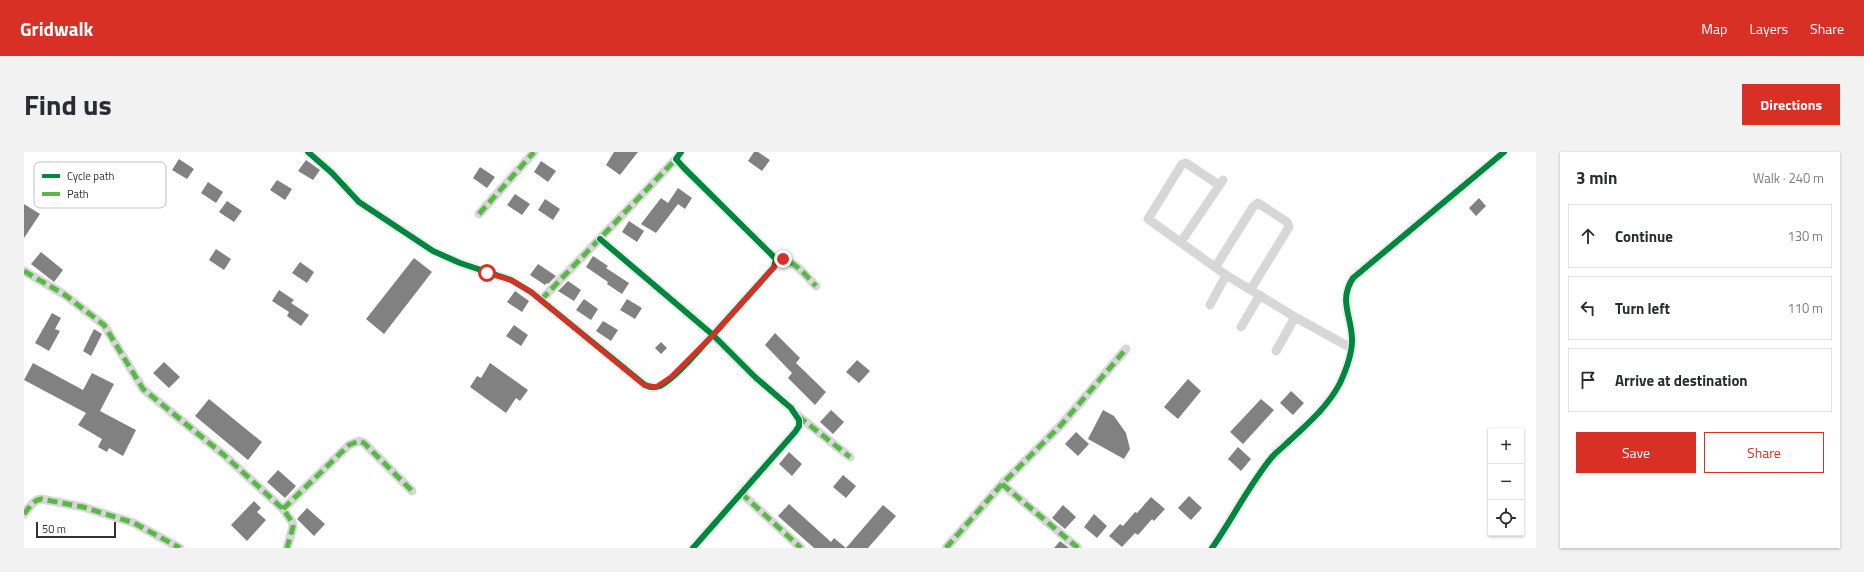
<!DOCTYPE html>
<meta charset="utf-8">
<style>
body{margin:0;font-family:"Titillium Web",sans-serif;background:#f2f2f3;color:#2b2b33}
.controls{position:absolute;right:12px;bottom:12px;display:grid;overflow:hidden;border-radius:0px;box-shadow:0 1px 3px #0004}
.controls button{width:36px;height:36px;display:grid;place-items:center;padding:0;border:0;border-bottom:1px solid #e1e1e2;background:#fff;color:#2b2b33;font:20px sans-serif}
.scale{position:absolute;left:12px;bottom:10px;width:80px;box-sizing:border-box;padding-left:4px;border:2px solid #333;border-top:0;font-size:11px;line-height:14px;white-space:nowrap;color:#333;-webkit-text-stroke:3px #fff;paint-order:stroke}
.stop{position:absolute;width:12px;height:12px;margin:-9px;border:3px solid #d93025;border-radius:50%;background:#fff}
.stop.end{background:#d93025;border-color:#fff;box-shadow:0 1px 4px #0008}
.list{margin:0;padding:0;list-style:none}
h2{display:flex;justify-content:space-between;align-items:center;height:52px;margin:0;padding:0 16px;font-size:17px}
h2 small{font-size:13px;font-weight:400;color:#7c7c81}
.list li{display:grid;grid-template-columns:26px 1fr auto;gap:12px;align-items:center;box-sizing:border-box;height:64px;margin:0 8px 8px;padding:0 8px;border:1px solid #e1e1e2;border-radius:0px}
.list b{display:block;font-size:15px;white-space:nowrap}
.list em{font-size:13px;font-style:normal;color:#7c7c81}
.actions{display:flex;gap:8px;padding:12px 16px}
.actions a{flex:1;padding:9px 0;border:1px solid #d93025;border-radius:0px;text-align:center;font-size:14px;color:#d93025}
.actions .main{background:#d93025;color:#fff}
.icon{flex:none;width:22px;height:22px;fill:none;stroke:currentColor;stroke-width:2;stroke-linecap:round;stroke-linejoin:round}
.map{position:relative;flex:none;width:1512px;height:396px;overflow:hidden;border-radius:0px}
header{display:flex;align-items:center;gap:24px;box-sizing:border-box;height:56px;padding:0 20px;background:#d93025;color:#fff}
header strong{font-size:19px}
nav{display:flex;gap:22px;margin-inline-start:auto;font-size:14px}
.intro{display:flex;align-items:center;justify-content:space-between;box-sizing:border-box;height:96px;padding:0 24px}
h1{margin:0;font-size:28px}
.button{padding:10px 18px;border-radius:0px;background:#d93025;color:#fff;font-size:14px;font-weight:700}
main{display:flex;gap:24px;padding:0 24px}
aside{flex:1;background:#fff;border-radius:0px;box-shadow:0 1px 3px #0004}
.map>svg:first-child{display:block}
</style>
<header>
<strong>Gridwalk</strong>
<nav><a>Map</a><a>Layers</a><a>Share</a></nav>
</header>
<div class="intro"><h1>Find us</h1><a class="button">Directions</a></div>
<main>
<div class="map">
<svg width="1512" height="396" viewBox="0 0 1512 396">
<rect width="100%" height="100%" fill="#fff"/>
<!-- building -->
<path fill="#818181" d="M 590,0 L 614,0 L 596,23 L 582,13 Z
M 730,0 L 734,0 L 746,8 L 738,19 L 724,9 Z
M 155,7 L 170,17 L 163,27 L 148,18 Z
M 282,8 L 296,18 L 289,28 L 274,19 Z
M 517,9 L 532,19 L 524,30 L 510,20 Z
M 456,15 L 471,25 L 463,36 L 449,26 Z
M 253,28 L 268,37 L 261,48 L 246,38 Z
M 184,30 L 199,40 L 192,51 L 177,41 Z
M 654,36 L 668,46 L 661,57 L 654,52 L 632,81 L 617,72 L 637,46 L 644,51 Z
M 491,42 L 506,52 L 498,63 L 483,53 Z
M 1455,46 L 1462,54 L 1452,64 L 1445,56 Z
M 521,47 L 536,57 L 529,68 L 514,58 Z
M 203,49 L 218,59 L 210,70 L 195,60 Z
M 0,52 L 16,62 L 0,86 Z
M 605,69 L 620,79 L 613,90 L 598,80 Z
M 192,97 L 207,107 L 200,118 L 185,108 Z
M 17,100 L 39,118 L 30,130 L 7,112 Z
M 569,104 L 584,114 L 582,116 L 605,131 L 598,142 L 583,132 L 584,130 L 562,115 Z
M 390,106 L 408,120 L 360,182 L 342,167 Z
M 276,110 L 290,120 L 283,131 L 268,121 Z
M 514,112 L 532,124 L 524,132 L 523,131 L 521,133 L 506,123 Z
M 544,129 L 557,138 L 550,149 L 534,139 Z
M 255,138 L 270,148 L 267,151 L 285,163 L 277,174 L 263,164 L 265,160 L 248,149 Z
M 491,139 L 505,149 L 498,160 L 483,150 Z
M 560,147 L 574,157 L 567,168 L 552,158 Z
M 603,147 L 618,156 L 611,167 L 596,158 Z
M 28,161 L 37,166 L 31,177 L 36,179 L 25,199 L 11,191 Z
M 579,169 L 594,178 L 587,189 L 572,179 Z
M 490,173 L 504,183 L 497,194 L 482,184 Z
M 70,177 L 78,182 L 67,204 L 59,199 Z
M 751,181 L 776,206 L 772,211 L 802,240 L 791,253 L 764,226 L 768,221 L 741,193 Z
M 637,190 L 643,196 L 637,202 L 631,196 Z
M 833,208 L 846,219 L 835,231 L 822,220 Z
M 140,210 L 156,225 L 145,236 L 129,221 Z
M 9,211 L 59,238 L 68,221 L 90,232 L 76,259 L 112,278 L 99,304 L 85,296 L 83,300 L 74,295 L 78,287 L 54,273 L 62,261 L 0,228 Z
M 466,211 L 504,238 L 496,249 L 492,246 L 482,261 L 446,235 L 453,224 L 457,226 Z
M 1164,227 L 1177,239 L 1154,267 L 1140,255 Z
M 1267,239 L 1280,251 L 1269,263 L 1256,251 Z
M 185,247 L 238,290 L 224,308 L 171,264 Z
M 1237,247 L 1250,258 L 1219,292 L 1206,280 Z
M 807,258 L 820,270 L 809,282 L 796,270 Z
M 1079,258 L 1090,264 L 1102,281 L 1106,297 L 1100,307 L 1064,287 Z
M 1052,280 L 1065,292 L 1054,304 L 1041,292 Z
M 1214,295 L 1227,307 L 1217,319 L 1204,307 Z
M 765,300 L 778,312 L 768,324 L 755,312 Z
M 254,318 L 272,334 L 261,346 L 243,330 Z
M 819,323 L 832,334 L 822,346 L 809,335 Z
M 1165,344 L 1178,356 L 1167,368 L 1154,356 Z
M 1127,345 L 1141,357 L 1130,369 L 1128,367 L 1114,383 L 1111,381 L 1098,395 L 1085,384 L 1096,372 L 1099,374 L 1111,360 L 1113,361 Z
M 230,349 L 237,356 L 233,360 L 242,368 L 223,389 L 207,373 Z
M 765,352 L 807,390 L 810,386 L 822,396 L 859,353 L 872,364 L 844,396 L 790,396 L 754,364 Z
M 1039,353 L 1052,365 L 1041,377 L 1028,366 Z
M 283,356 L 301,372 L 290,384 L 273,367 Z
M 1070,362 L 1083,374 L 1073,386 L 1060,375 Z
M 1036,389 L 1045,396 L 1030,396 Z"/>
<g fill="none" stroke-linecap="round" stroke-linejoin="round">
<!-- minor -->
<path stroke="#d7d7d7" stroke-width="9" d="M 284,0 L 308,21 L 335,50 L 409,99 L 436,111 L 487,128 L 507,140 L 621,233 C 625,235 631,236 636,234 C 653,225 675,197 689,183 L 576,87
M 657,0 L 652,7 L 660,16 L 752,107 L 750,115 L 689,183 L 731,225 L 767,256 L 775,268 L 775,274 L 771,280 L 669,396
M 1195,33 L 1162,11 L 1158,12 L 1124,67 L 1202,123 L 1271,165 L 1327,196
M 455,62 L 510,0
M 1157,90 L 1199,28
M 752,109 C 769,105 781,123 792,134
M 1192,114 L 1229,55 L 1234,51 L 1263,70 L 1265,75 L 1227,137
M 0,119 L 41,143 L 80,173 L 119,237 L 200,303 L 259,357 L 268,370 L 269,375 L 263,396
M 517,148 L 652,7
M 1186,153 L 1202,123
M 1217,175 L 1236,143
M 1252,199 L 1271,165
M 772,262 L 826,305
M 978,332 L 1054,396
M 717,341 L 777,396
M 259,357 L 325,293 L 335,289 L 340,291 L 388,339
M 0,362 C 5,356 9,348 17,347 L 59,355 L 110,371 L 156,396
M 922,396 L 978,332 L 1037,273 L 1102,197
M 1188,396 C 1209,366 1225,333 1248,305 C 1252,300 1257,297 1262,292 C 1281,274 1304,255 1316,231 C 1322,218 1328,203 1328,188 C 1328,164 1314,149 1329,126 L 1480,0"/>
<!-- quiet -->
<path stroke="#58b947" stroke-width="5" stroke-dasharray="10 5" stroke-linecap="butt" d="M 455,62 L 510,0
M 752,109 C 769,105 781,123 792,134
M 0,119 L 41,143 L 80,173 L 119,237 L 200,303 L 259,357 L 268,370 L 269,375 L 263,396
M 517,148 L 652,7
M 774,264 L 826,305
M 978,332 L 1054,396
M 717,341 L 777,396
M 259,357 L 325,293 L 335,289 L 340,291 L 388,339
M 0,362 C 5,356 9,348 17,347 L 59,355 L 110,371 L 156,396
M 922,396 L 978,332 L 1037,273 L 1102,197"/>
<defs>
<path id="cycleway" d="M 284,0 L 308,21 L 335,50 L 409,99 L 436,111 L 487,128 L 507,140 L 621,233 C 625,235 631,236 636,234 C 653,225 675,197 689,183 L 576,87
M 657,0 L 652,7 L 660,16 L 752,107 L 750,115 L 689,183 L 731,225 L 767,256 L 775,268 L 775,274 L 771,280 L 669,396
M 1188,396 C 1209,366 1225,333 1248,305 C 1252,300 1257,297 1262,292 C 1281,274 1304,255 1316,231 C 1322,218 1328,203 1328,188 C 1328,164 1314,149 1329,126 L 1480,0"/>
</defs>
<!-- cycleway casing -->
<use href="#cycleway" stroke="#fff" stroke-width="8"/>
<!-- cycleway -->
<use href="#cycleway" stroke="#00873e" stroke-width="6"/>
</g>
<g fill="none" stroke-linecap="round" stroke-linejoin="round">
<!-- route -->
<path stroke="#d93025" stroke-width="5" d="M 463,121 L 487,128 L 507,140 L 620,233 L 632,235 L 647,225 L 689,183 L 750,115 L 752,109 L 759,107"/>
</g>
<!-- legend -->
<rect x="10" y="10" width="132" height="46" rx="6" fill="#fff" stroke="#c2c2c2" stroke-width="1"/>
<rect x="18" y="22" width="18" height="4" fill="#00873e"/>
<rect x="18" y="40" width="18" height="4" fill="#58b947"/>
<g font-size="11" fill="#333">
<text x="43" y="28">Cycle path</text>
<text x="43" y="46">Path</text>
</g>
</svg>
<div class="controls">
<button>+</button>
<button>−</button>
<button><svg class="icon" aria-label="locate" viewBox="0 0 24 24"><circle cx="12" cy="12" r="6"/><path d="M12 2v4M12 18v4M2 12h4M18 12h4"/></svg></button>
</div>
<div class="scale">50 m</div>
<div class="stop" style="left:463px;top:121px"></div>
<div class="stop end" style="left:759px;top:107px"></div>
</div>
<aside>
<h2>3 min<small>Walk · 240 m</small></h2>
<ul class="list">
<li><svg class="icon" aria-label="ahead" viewBox="0 0 24 24"><path d="M12 20V5M6 11l6-6 6 6"/></svg><div><b>Continue</b></div><em>130 m</em></li>
<li><svg class="icon" aria-label="left" viewBox="0 0 24 24"><path d="M17 20v-9H6M10 6l-5 5 5 5"/></svg><div><b>Turn left</b></div><em>110 m</em></li>
<li><svg class="icon" aria-label="arrive" viewBox="0 0 24 24"><path d="M6 21V4h12l-3 4 3 4H6"/></svg><div><b>Arrive at destination</b></div></li>
</ul>
<div class="actions"><a class="main">Save</a><a>Share</a></div>
</aside>
</main>
